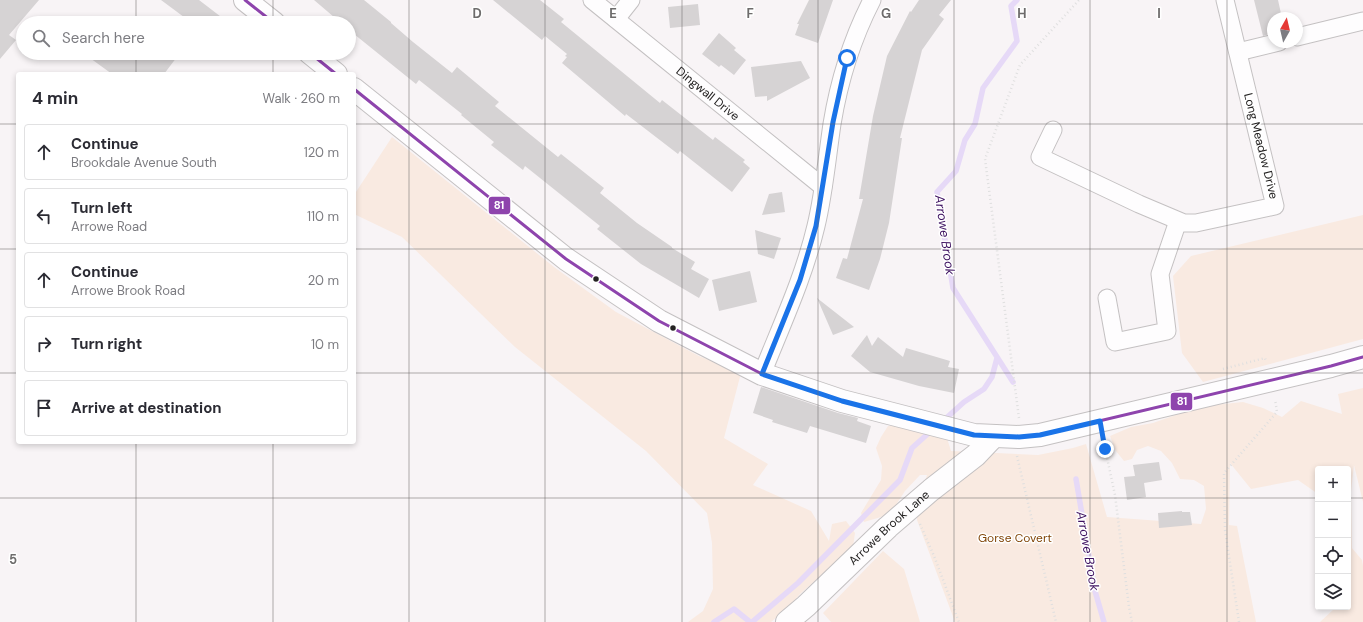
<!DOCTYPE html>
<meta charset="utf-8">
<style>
body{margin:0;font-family:"DM Sans",sans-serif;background:#f7f7f7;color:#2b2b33}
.controls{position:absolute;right:12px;bottom:12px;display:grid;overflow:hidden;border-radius:4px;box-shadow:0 2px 6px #0003}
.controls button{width:36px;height:36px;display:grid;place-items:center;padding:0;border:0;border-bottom:1px solid #e1e1e2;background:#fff;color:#2b2b33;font:20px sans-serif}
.compass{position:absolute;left:1267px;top:12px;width:36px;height:36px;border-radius:50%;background:#fff;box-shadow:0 2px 6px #0003;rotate:8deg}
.stop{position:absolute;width:12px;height:12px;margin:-9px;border:3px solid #1a73e8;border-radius:50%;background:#fff}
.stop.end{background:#1a73e8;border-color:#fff;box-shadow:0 1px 4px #0008}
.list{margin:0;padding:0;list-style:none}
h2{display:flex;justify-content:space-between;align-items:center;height:52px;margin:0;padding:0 16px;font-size:17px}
h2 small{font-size:13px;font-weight:400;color:#7c7c81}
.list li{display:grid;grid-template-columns:26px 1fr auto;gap:12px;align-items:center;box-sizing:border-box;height:56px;margin:0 8px 8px;padding:0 8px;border:1px solid #e1e1e2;border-radius:4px}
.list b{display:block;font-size:15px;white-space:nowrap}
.list p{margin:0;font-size:13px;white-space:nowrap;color:#7c7c81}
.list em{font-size:13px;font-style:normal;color:#7c7c81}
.icon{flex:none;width:22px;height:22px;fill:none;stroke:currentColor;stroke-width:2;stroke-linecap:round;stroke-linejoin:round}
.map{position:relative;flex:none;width:1363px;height:622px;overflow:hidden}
.search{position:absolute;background:#fff;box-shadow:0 2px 6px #0003;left:16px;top:16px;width:340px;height:44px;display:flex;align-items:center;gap:10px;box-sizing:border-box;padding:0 14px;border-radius:22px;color:#7c7c81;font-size:15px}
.panel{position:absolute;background:#fff;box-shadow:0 2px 6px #0003;left:16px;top:72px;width:340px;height:372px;border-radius:4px}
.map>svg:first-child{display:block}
</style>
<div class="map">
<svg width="1363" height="622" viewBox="0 0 1363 622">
<rect width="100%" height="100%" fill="#f8f4f6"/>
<!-- green -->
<path fill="#f9eae1" d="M 392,137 L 554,267 L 616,312 L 699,356 L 741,373 L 724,438 L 768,464 L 753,485 L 811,511 L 829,541 L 832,524 L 846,521 L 855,533 L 853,547 L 800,594 L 790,606 L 771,622 L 688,622 L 703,611 L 713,589 L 712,543 L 707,513 L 646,451 L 515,347 L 402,237 L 354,214 L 354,195 Z
M 1363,215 L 1363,339 L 1203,382 L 1182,353 L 1173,276 L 1191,256 Z
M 1363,388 L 1363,502 L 1354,465 L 1351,492 L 1352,548 L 1362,560 L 1363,566 L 1363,622 L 1320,622 L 1334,609 L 1334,607 L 1348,607 L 1348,469 L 1318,469 L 1318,494 L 1298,480 L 1251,489 L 1230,463 L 1229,525 L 1237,526 L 1256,622 L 955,622 L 917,520 L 917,503 L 927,475 L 920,475 L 905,491 L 892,511 L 881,517 L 864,522 L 861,513 L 881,480 L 882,466 L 876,448 L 881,437 L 888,426 L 899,425 L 946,435 L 951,451 L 1038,455 L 1073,448 L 1086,444 L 1107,517 L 1201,524 L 1206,509 L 1204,486 L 1194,480 L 1180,479 L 1172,463 L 1161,451 L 1148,446 L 1137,450 L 1132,459 L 1124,461 L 1116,451 L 1110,436 L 1131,427 L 1153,423 L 1190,410 L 1214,405 L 1243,402 L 1263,408 L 1282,417 L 1301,401 L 1342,414 L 1338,394 Z
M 883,551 L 904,569 L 920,622 L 831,622 L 823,613 Z"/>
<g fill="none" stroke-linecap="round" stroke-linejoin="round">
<!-- stream -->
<path stroke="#e6d9f7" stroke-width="5.5" d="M 1013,382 L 953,288 L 937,192 L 956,171 L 965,140 L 975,124 L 983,88 L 1017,41 L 1011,6 L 1017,0
M 943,421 L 964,402 L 984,389 L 992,377 L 997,358
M 1076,479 L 1095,591 L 1104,622
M 714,622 L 734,609 L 750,622
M 752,622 L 798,583 L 900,480 L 912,448 L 932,430"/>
</g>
<!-- building -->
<path fill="#d6d3d4" d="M 0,0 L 39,0 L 9,35 L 16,40 L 0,59 Z
M 161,0 L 199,0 L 229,23 L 192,23 Z
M 314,0 L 364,0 L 391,22 L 391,23 L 413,42 L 452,73 L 457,67 L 499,102 L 495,106 L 558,157 L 561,154 L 604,188 L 600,193 L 637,223 L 672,247 L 672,248 L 695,262 L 691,269 L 709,279 L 699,298 L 641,264 L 612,241 L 597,229 L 600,226 L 525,166 L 523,170 L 491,145 L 494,142 L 461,115 L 462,114 L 419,80 L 416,84 L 349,30 L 349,23 L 341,23 Z
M 493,0 L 540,0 L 564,19 L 561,22 L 660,103 L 662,100 L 713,140 L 715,137 L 745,160 L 743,162 L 750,168 L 732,192 L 680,151 L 678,154 L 626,114 L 625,116 L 562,63 L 567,57 L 565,56 L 567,54 L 545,36 L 542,40 Z
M 809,0 L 833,0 L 818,43 L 795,35 L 799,24 L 797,24 Z
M 919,0 L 951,0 L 939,15 L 944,19 L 922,50 L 900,138 L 902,138 L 889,223 L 880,259 L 869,290 L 836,278 L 843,258 L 847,259 L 863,199 L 859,199 L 873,116 L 887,56 L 910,11 L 911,12 Z
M 1254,0 L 1278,0 L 1282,18 L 1273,18 L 1273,33 L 1263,36 Z
M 698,4 L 700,25 L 670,28 L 668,7 Z
M 719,33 L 736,48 L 734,50 L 746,60 L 734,75 L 721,65 L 719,67 L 702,54 Z
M 83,53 L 180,53 L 164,74 L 112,74 Z
M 801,61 L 810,78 L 767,101 L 767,96 L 755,97 L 751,67 Z
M 782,192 L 785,212 L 762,215 L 769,194 Z
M 755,230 L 781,238 L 774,259 L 758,254 Z
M 750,271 L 757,302 L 719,311 L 712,280 Z
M 817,298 L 854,327 L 833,335 Z
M 867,335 L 872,346 L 878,337 L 903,357 L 906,348 L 950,361 L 948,367 L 959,369 L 954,393 L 919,386 L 870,372 L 851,356 Z
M 761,387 L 838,413 L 858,418 L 857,421 L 871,426 L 866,443 L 810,426 L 807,433 L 772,422 L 773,420 L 753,413 Z
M 1159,462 L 1162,480 L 1144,483 L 1146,497 L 1127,500 L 1124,477 L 1135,476 L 1133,465 Z
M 1182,511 L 1182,512 L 1190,512 L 1192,525 L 1159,528 L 1158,513 Z"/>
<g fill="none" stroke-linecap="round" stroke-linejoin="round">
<defs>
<g id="street">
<path id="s1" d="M 592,0 L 823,187"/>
<path d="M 616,19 L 631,0"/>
<path d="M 1297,37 L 1363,21"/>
<path d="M 1238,52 L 1279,42"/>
<path d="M 1053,130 L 1040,157 L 1139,204 L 1184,223 L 1196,223 L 1275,206 L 1225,0"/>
<path d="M 1107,298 L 1115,342 L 1167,331 L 1160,274 L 1178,221"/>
<path d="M 762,374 C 781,326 804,277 816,226 C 824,193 827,158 832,124 C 839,81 852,39 872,0"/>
</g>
<g id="secondary">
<path d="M 245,0 L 274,23"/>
<path d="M 310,53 L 336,74"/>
<path d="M 354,89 L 566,259 L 659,321 L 762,374 L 842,401 L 974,435 L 1019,437 L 1040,435 L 1331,366 L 1363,357"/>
<path id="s2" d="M 787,622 L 806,606 L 888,527 L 931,490 L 976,455 L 994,436"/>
</g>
</defs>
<!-- street casing -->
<use href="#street" stroke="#c4c1c2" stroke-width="19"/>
<!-- secondary casing -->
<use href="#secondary" stroke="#c4c1c2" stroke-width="24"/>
<!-- path -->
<path stroke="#dfdfdf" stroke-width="2.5" stroke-dasharray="1 3" stroke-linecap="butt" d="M 1223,369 L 1265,358 L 1266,361
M 1019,418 L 985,159 L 1020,65 L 1079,0
M 1103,439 L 1115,495 L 1129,607 L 1132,622
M 1017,456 L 1056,622
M 920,524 L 934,556 L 959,622
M 1239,622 L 1225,530 L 1224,473 L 1277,412 L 1275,399"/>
<!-- street -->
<use href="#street" stroke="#fefdfe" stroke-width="17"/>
<!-- secondary -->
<use href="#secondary" stroke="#fefdfe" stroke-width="22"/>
<defs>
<path id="bus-1" d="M 245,0 L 274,23
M 310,53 L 336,74
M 354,89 L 566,259 L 659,321 L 762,374 L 842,401 L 974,435 L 1019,437 L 1040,435 L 1331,366 L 1363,357"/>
</defs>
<!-- bus-1 casing -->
<use href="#bus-1" stroke="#fff" stroke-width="6"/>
<!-- bus-1 -->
<use href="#bus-1" stroke="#8e44ad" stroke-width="3"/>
</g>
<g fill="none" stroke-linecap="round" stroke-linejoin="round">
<!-- route -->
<path stroke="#1a73e8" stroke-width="5" d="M 847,58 L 833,122 L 816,226 L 800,280 L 762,374 L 842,401 L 974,435 L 1019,437 L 1040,435 L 1100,421 L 1105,449"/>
</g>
<!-- grid -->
<path fill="none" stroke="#6e6c6c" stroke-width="1" stroke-opacity="0.55" d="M 136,0 L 136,23M 273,0 L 273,23M 409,0 L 409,622M 545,0 L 545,622M 682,0 L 682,622M 818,0 L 818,622M 954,0 L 954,622M 1090,0 L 1090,622M 1227,0 L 1227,622M 136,53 L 136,74M 273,53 L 273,74M 0,124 L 18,124M 354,124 L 1363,124M 0,249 L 18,249M 354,249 L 1363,249M 0,373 L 18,373M 354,373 L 1363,373M 136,442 L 136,622M 273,442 L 273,622M 0,498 L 1318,498M 1348,498 L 1363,498"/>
<!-- markers -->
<g fill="#242222" stroke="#fff" stroke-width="1.5">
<circle cx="596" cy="279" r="3.5"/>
<circle cx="673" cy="328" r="3.5"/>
</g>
<g text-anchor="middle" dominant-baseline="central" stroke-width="3" stroke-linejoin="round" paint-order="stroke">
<!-- street labels -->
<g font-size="12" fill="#242222" stroke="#fff">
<text stroke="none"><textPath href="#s1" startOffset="149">Dingwall Drive</textPath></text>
<text transform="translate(1261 146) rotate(76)">Long Meadow Drive</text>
<text stroke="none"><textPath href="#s2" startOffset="139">Arrowe Brook Lane</textPath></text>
</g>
<!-- park labels -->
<g font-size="12" fill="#804507" stroke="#fff">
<text x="1015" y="538">Gorse Covert</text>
</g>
<!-- water labels -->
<g font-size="13" font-style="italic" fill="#3d1160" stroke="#fff">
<text transform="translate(945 235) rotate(82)">Arrowe Brook</text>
<text transform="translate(1088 551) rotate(80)">Arrowe Brook</text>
</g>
</g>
<g font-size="13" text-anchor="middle" font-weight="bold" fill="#6e6c6c" stroke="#fff" stroke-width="3" stroke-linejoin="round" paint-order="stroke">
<text x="477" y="18">D</text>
<text x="613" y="18">E</text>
<text x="750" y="18">F</text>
<text x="886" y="18">G</text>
<text x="1022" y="18">H</text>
<text x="1159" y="18">I</text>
<text x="13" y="564">5</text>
</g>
<g stroke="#fff" stroke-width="1.5">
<rect x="488" y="196" width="23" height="19" rx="4" fill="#8e44ad"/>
<rect x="1170" y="392" width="23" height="19" rx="4" fill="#8e44ad"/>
</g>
<g font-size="11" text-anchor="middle" font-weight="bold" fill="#fff">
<text x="499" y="209">81</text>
<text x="1182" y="405">81</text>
</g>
</svg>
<div class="controls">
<button>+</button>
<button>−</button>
<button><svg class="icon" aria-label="locate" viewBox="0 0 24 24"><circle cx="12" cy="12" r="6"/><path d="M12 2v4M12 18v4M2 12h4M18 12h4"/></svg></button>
<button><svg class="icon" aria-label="layers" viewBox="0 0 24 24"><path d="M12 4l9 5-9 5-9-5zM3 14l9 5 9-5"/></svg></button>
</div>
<svg class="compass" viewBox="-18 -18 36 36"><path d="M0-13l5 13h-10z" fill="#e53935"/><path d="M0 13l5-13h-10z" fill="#7c7c81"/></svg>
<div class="stop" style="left:847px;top:58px"></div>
<div class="stop end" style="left:1105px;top:449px"></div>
<div class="search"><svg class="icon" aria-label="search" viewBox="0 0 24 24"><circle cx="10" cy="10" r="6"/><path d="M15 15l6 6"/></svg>Search here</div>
<section class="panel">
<h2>4 min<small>Walk · 260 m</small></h2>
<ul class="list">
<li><svg class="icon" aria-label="ahead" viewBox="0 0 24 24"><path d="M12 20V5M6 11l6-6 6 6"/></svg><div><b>Continue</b><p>Brookdale Avenue South</p></div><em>120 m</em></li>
<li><svg class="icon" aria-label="left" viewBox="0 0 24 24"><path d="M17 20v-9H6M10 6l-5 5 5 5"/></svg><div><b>Turn left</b><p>Arrowe Road</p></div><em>110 m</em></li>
<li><svg class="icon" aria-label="ahead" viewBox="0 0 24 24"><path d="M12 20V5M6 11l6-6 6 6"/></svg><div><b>Continue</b><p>Arrowe Brook Road</p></div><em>20 m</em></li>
<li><svg class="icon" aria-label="right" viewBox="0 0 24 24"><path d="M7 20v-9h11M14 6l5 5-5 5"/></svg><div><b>Turn right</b></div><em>10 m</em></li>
<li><svg class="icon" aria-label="arrive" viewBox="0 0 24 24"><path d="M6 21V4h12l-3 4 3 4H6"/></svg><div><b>Arrive at destination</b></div></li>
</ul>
</section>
</div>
